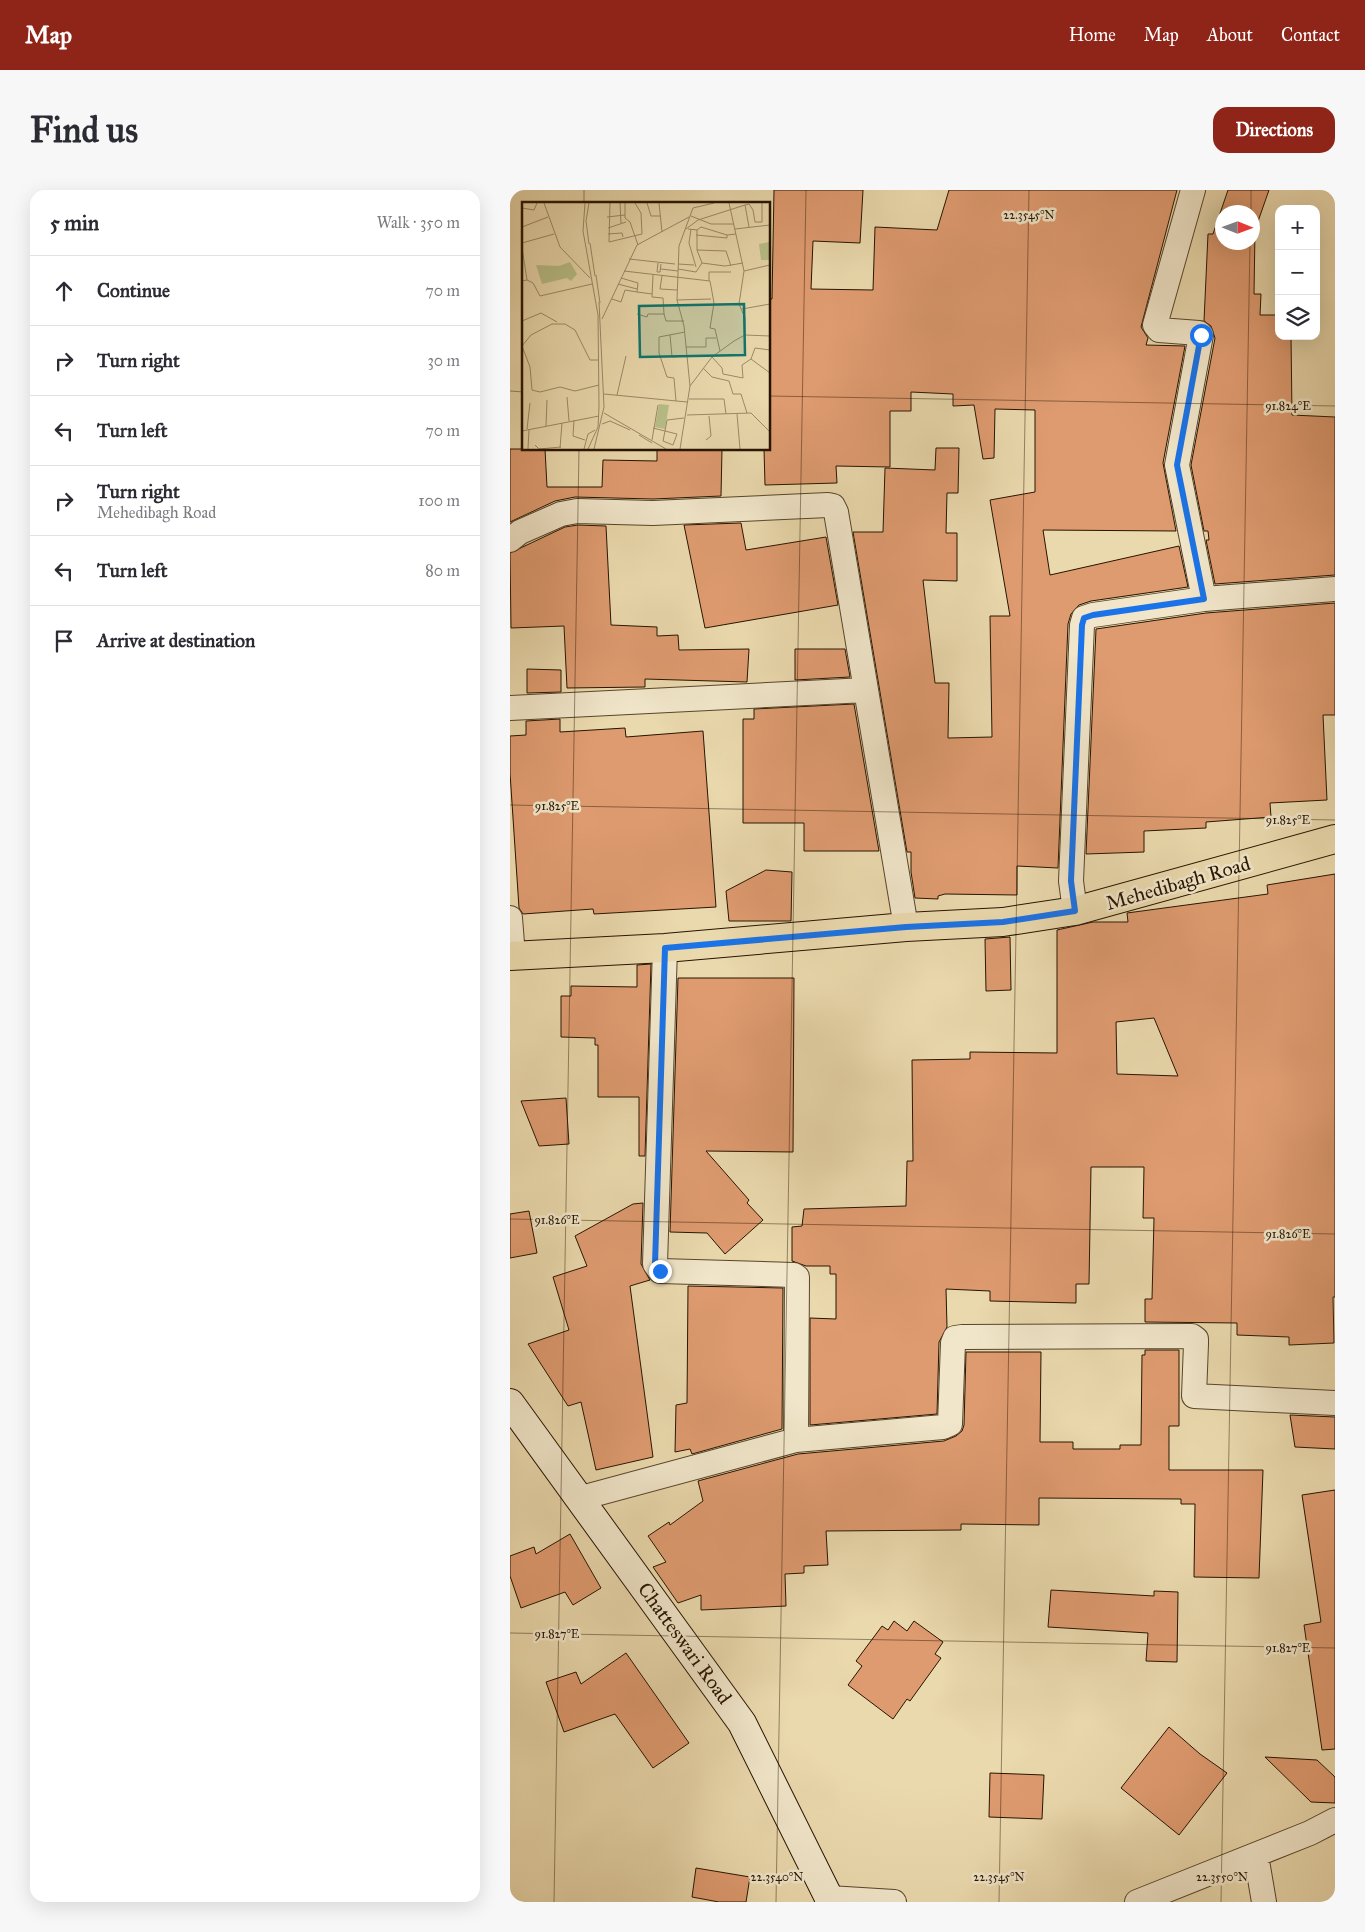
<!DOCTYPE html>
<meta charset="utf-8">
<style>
body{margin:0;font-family:"IM FELL Great Primer",serif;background:#f7f7f7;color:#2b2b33}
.controls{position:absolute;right:15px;top:15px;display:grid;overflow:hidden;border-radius:10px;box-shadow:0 5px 20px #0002}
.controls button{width:45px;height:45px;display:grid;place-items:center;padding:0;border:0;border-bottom:1px solid #e1e1e2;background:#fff;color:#2b2b33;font:25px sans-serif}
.compass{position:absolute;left:705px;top:15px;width:45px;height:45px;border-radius:50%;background:#fff;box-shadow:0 5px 20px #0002;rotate:91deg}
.stop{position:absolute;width:15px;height:15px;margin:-11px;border:4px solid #1a73e8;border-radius:50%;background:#fff}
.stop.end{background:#1a73e8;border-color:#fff;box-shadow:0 1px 5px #0008}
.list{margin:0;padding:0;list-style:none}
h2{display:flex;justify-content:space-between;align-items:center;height:65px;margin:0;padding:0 20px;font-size:21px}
h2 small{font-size:16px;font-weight:400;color:#7c7c81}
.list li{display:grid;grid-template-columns:32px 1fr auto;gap:15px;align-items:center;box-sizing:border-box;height:70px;padding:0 20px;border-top:1px solid #e1e1e2}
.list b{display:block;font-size:19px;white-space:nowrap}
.list p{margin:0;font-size:16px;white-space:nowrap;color:#7c7c81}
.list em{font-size:16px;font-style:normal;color:#7c7c81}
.icon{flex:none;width:28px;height:28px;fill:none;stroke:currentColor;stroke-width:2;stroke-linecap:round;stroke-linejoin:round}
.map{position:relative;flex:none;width:825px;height:1712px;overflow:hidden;border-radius:15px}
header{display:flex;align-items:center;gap:30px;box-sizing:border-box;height:70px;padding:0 25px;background:#8f2418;color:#fff}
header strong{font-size:24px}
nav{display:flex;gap:28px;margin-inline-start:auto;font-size:18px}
.intro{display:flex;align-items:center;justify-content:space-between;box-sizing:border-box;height:120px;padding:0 30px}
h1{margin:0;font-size:35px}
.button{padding:12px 22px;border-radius:15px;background:#8f2418;color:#fff;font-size:18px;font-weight:700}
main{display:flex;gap:30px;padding:0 30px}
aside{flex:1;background:#fff;border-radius:15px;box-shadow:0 5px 20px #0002}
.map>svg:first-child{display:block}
</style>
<header>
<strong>Map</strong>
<nav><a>Home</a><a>Map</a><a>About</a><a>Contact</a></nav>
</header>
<div class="intro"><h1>Find us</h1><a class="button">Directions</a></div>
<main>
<aside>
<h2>5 min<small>Walk · 350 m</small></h2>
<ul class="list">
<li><svg class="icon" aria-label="ahead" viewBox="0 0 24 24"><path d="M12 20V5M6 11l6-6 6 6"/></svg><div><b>Continue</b></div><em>70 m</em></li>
<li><svg class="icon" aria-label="right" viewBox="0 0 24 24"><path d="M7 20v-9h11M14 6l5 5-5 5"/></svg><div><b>Turn right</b></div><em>30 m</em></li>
<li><svg class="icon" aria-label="left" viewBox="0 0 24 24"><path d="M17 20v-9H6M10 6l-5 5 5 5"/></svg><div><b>Turn left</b></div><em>70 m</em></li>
<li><svg class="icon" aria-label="right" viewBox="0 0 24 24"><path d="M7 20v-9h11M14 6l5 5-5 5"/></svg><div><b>Turn right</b><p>Mehedibagh Road</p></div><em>100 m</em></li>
<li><svg class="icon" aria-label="left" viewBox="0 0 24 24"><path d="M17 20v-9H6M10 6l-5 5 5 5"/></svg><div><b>Turn left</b></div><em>80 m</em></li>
<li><svg class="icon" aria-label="arrive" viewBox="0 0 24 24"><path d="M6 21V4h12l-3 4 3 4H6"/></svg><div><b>Arrive at destination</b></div></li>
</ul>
</aside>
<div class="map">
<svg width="825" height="1712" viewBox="0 0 825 1712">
<rect width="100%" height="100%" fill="#ead9ad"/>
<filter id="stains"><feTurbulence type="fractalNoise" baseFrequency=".004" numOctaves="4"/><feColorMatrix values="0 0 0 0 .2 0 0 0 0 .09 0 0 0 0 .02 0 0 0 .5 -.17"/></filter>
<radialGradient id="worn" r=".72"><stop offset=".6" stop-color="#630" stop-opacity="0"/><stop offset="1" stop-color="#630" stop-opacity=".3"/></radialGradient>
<!-- building -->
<path fill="#df9b70" stroke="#261400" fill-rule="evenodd" d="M 264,0 L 353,0 L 350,53 L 303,51 L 301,99 L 363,100 L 365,37 L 427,40 L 439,0 L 667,0 L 631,137 L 638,148 L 636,155 L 675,156 L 653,273 L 666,341 L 533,340 L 540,385 L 669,356 L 678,397 L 581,411 L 569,415 L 561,424 L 558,434 L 548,678 L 507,676 L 507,705 L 435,704 L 428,706 L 428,709 L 405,708 L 401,682 L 401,662 L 397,662 L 343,342 L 373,342 L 375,278 L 425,280 L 426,258 L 449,258 L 448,303 L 437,303 L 436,343 L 447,343 L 447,391 L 413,390 L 425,493 L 439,493 L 438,548 L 482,547 L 480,426 L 500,426 L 480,310 L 525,302 L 525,220 L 485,219 L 484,268 L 473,269 L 464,215 L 443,216 L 443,204 L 401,202 L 401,221 L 380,221 L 380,277 L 326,276 L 327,293 L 255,295 L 254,259 L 259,259 L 259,109 L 262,109 Z
M 718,0 L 759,0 L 745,40 L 744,104 L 751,104 L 750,125 L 769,125 L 769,146 L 781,146 L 782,225 L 825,227 L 825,385 L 705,394 L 696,350 L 699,350 L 698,341 L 694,341 L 681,275 L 705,148 L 701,136 L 694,131 L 698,44 L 703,44 ZM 712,22 L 742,22 L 742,52 L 712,52 Z
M 0,259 L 35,259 L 37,297 L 92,297 L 93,270 L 147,271 L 147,259 L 212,259 L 211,306 L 143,309 L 65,307 L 45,311 L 0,332 Z
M 231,333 L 236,360 L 316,347 L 328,415 L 195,438 L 174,335 Z
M 68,335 L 96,336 L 101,435 L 147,437 L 147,446 L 168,445 L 169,460 L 239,459 L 237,492 L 135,489 L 135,497 L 57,498 L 54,436 L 1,438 L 0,363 L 55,337 Z
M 825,413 L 825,525 L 813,525 L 817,610 L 760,613 L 761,627 L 696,632 L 696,638 L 634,641 L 634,662 L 576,664 L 586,439 L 696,423 Z
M 285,459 L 335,459 L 340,487 L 285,490 Z
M 17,479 L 51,480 L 51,502 L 17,503 Z
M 344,514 L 369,661 L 294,661 L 294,633 L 233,633 L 233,529 L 244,529 L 244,519 Z
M 50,529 L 50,542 L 115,538 L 116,547 L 193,541 L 206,717 L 84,724 L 83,719 L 13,724 L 9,718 L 0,583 L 0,546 L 16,545 L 16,531 Z
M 256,680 L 282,682 L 281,731 L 219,731 L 216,701 Z
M 825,684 L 825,1107 L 823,1107 L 824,1153 L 779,1155 L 779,1147 L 727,1145 L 727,1133 L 635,1132 L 635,1109 L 642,1109 L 644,1028 L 633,1028 L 634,977 L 581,977 L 579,1094 L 566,1094 L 566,1113 L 480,1111 L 480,1101 L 436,1099 L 437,1137 L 429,1152 L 427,1224 L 300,1235 L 300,1128 L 326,1129 L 326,1084 L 320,1084 L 320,1076 L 296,1076 L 282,1071 L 282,1037 L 292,1036 L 294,1019 L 396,1016 L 397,971 L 403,971 L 402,870 L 460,869 L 460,862 L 547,863 L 547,740 L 583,732 L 618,732 L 617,723 L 758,704 L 757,695 ZM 644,828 L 668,886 L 607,884 L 606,832 Z
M 500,747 L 501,800 L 476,801 L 475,749 Z
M 141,774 L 135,966 L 129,966 L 129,907 L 88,907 L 88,855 L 85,855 L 85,848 L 51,847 L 51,806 L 61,806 L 61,796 L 127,797 L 127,775 Z
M 168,788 L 284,788 L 283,962 L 196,961 L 239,1010 L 237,1013 L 253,1030 L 215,1064 L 197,1043 L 160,1042 Z
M 56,908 L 59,954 L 29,956 L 11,911 Z
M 133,1013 L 131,1074 L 140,1090 L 120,1096 L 143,1267 L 86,1280 L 71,1212 L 58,1216 L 18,1154 L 59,1140 L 43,1087 L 77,1076 L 65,1046 L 123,1014 Z
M 19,1021 L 27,1063 L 0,1068 L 0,1024 Z
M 178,1096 L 273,1098 L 272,1239 L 182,1264 L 180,1259 L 165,1262 L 166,1215 L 177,1213 Z
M 635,1160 L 669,1160 L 669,1236 L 659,1236 L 659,1280 L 753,1280 L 749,1388 L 684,1387 L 685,1314 L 671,1314 L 671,1309 L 529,1308 L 529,1335 L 451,1334 L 451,1340 L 316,1341 L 318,1375 L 294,1376 L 294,1383 L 275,1384 L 276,1416 L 191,1420 L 191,1405 L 168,1413 L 143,1377 L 156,1372 L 138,1346 L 159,1332 L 160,1335 L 193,1311 L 188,1291 L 288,1264 L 434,1251 L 446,1246 L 452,1241 L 454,1235 L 456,1162 L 531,1162 L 530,1252 L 563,1252 L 563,1259 L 610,1259 L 610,1255 L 631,1255 L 632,1165 L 635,1165 Z
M 780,1225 L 825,1227 L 825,1259 L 785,1257 Z
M 825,1300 L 825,1559 L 812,1560 L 794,1435 L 811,1432 L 792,1305 Z
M 60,1344 L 91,1398 L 63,1415 L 55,1402 L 11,1418 L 0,1386 L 0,1366 L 24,1357 L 26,1364 Z
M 541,1400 L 644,1406 L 644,1401 L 668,1402 L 667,1472 L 636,1471 L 638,1443 L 538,1437 Z
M 384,1431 L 397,1441 L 404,1431 L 433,1452 L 425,1464 L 431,1468 L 400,1511 L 397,1509 L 383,1529 L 338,1495 L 352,1476 L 346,1471 L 372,1436 L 378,1440 Z
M 116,1463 L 179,1553 L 143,1578 L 105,1524 L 54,1542 L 36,1492 L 66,1482 L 71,1494 Z
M 659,1537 L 690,1564 L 717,1583 L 669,1645 L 611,1598 Z
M 755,1567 L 807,1570 L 825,1587 L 825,1613 L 801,1612 Z
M 480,1583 L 534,1585 L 532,1629 L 479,1627 Z
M 186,1678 L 240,1687 L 236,1712 L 209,1712 L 182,1707 Z"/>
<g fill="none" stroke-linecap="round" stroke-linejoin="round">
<defs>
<path id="minor" d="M 683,0 L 645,135 L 649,140 L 689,143 L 691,145 L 667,275 L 694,409 L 825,399
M 0,350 L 10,342 L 51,324 L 67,321 L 143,323 L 318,315 L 323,316 L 326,322 L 396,737
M 0,518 L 356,500
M 565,721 L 561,691 L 572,435 L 574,428 L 583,425 L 694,409
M 0,728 L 3,766
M 155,758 L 145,1074 L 150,1081 L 284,1085 L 287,1087 L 286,1250
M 71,1308 L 286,1250 L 433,1237 L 440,1234 L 443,1153 L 445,1148 L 452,1147 L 682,1146 L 686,1149 L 686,1154 L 684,1206 L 825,1213
M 746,1665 L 754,1712
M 319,1708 L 384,1712
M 627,1712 L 800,1643 L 825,1630"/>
<path id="secondary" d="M 0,1213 L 232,1533 L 319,1708 L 319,1712"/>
<path id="primary" d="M 0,766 L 155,758 L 396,737 L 493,732 L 565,721 L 825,649"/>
</defs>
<!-- minor casing -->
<use href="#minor" stroke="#57452b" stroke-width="26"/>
<!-- secondary casing -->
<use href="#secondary" stroke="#261400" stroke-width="30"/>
<!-- primary casing -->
<use href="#primary" stroke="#261400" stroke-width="30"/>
<!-- minor -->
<use href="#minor" stroke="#f1e6ca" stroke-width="24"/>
<!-- secondary -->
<use href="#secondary" stroke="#f1e6ca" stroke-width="28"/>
<!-- primary -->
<use href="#primary" stroke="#ead9ad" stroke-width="28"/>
</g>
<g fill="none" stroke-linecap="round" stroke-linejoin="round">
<!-- route -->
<path stroke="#1a73e8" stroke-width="6" d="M 150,1081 L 145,1074 L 155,758 L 396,737 L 493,732 L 565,721 L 561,691 L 572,435 L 574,428 L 583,425 L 694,409 L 667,275 L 691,145"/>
</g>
<!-- ticks -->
<path fill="none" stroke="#261400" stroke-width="1" stroke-opacity="0.45" d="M 74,14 L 74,0M 741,22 L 741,0M 0,201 L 14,202M 259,206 L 825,216M 0,615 L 825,630M 0,1029 L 825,1044M 0,1443 L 825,1458M 44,1712 L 69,259M 266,1712 L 296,0M 489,1712 L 519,0M 711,1712 L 740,52"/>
<g text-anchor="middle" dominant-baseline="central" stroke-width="5" stroke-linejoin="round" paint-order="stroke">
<!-- street labels -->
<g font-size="20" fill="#261400" stroke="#f1e6ca">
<text transform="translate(668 693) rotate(-16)">Mehedibagh Road</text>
<text transform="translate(175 1453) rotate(54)">Chatteswari Road</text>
</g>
</g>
<!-- overview -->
<g transform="translate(12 12)">
<rect width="248" height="248" fill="#ead9ad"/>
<path d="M 247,40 L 247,58 L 239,58 L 237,42 ZM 48,60 L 55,72 L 49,79 L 45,76 L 20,82 L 14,63 L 37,64 ZM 137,202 L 147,203 L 143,227 L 133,225 Z" fill="#b8bf89"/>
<path fill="none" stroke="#9c8a68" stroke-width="1" d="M 22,1 L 38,45 L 68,76M 63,1 L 61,29 L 76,113 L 77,205 L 76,225 L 66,247M 67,1 L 64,19 L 67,42M 88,1 L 87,40 L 120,32 L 119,11 L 113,1M 98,1 L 99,21M 103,1 L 103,16 L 108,20 L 116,43M 125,1 L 129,14 L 138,14M 137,1 L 140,30M 207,1 L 222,69 L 217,102 L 223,116 L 223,133M 223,3 L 227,2 L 231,8 L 233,20 L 240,20 L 240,1M 0,6 L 12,8 L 15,1M 171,6 L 192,1M 169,14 L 189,22 L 212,22M 85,15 L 103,13M 0,25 L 26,15M 86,26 L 104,20M 164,27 L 176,18 L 223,3 L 227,25M 166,27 L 175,28 L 175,48 L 180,61M 169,27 L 167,41 L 174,65M 213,27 L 248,23M 175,28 L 179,25 L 205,33 L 214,32M 86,32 L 100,31 L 101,35M 174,33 L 205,36 L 205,33M 0,41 L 32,32M 68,41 L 73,74M 0,46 L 5,78 L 0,79M 175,48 L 204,49 L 209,64M 107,57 L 153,62M 136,61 L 135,70 L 138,70 L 139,62M 156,62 L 172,63M 139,67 L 156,69M 156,67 L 174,70 L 180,61 L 203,64 L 221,61M 102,69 L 188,79 L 192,101 L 188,126 L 193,127 L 198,149M 222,69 L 248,63M 74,73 L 78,101M 140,74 L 138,87 L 155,88M 5,78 L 11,81 L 18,94 L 70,82M 187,79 L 187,70 L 209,70M 96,82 L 115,87M 115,90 L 130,92M 90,97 L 99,100 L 103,88 L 115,90 L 116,81 L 99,76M 155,98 L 189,97M 220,107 L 248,102M 115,112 L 125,115 L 126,112 L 142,112 L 141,96 L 130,95 L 131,73M 142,112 L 144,119 L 162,119M 80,117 L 115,43 L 167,15M 0,119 L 19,111 L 35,120M 148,133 L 150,155 L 165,154M 164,145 L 184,145 L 184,136 L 194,136M 248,148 L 233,146 L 229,157 L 248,171M 190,155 L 200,166 L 201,172 L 221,176 L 220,163 L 229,157M 76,158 L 68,158 L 53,128 L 43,122 L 30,122 L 9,133 L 0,144 L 8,165 L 10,188 L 18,190 L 38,185 L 53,189 L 77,183M 181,166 L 190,175 L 207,179 L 211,192 L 219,192 L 225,211M 168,184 L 190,155 L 212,139 L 223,133 L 248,134M 82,192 L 165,200M 95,193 L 104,154M 45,195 L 47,219M 167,197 L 202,197 L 204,212M 154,199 L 152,176 L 145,175 L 137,151 L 137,135 L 163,130M 82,211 L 144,247M 215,212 L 218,247M 165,213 L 229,211 L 248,230M 52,218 L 51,234 L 63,238M 80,222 L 88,219 L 108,228M 24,224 L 25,198M 131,226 L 155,232 L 151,243 L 141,239 L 143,229 L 145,218 L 162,216M 5,227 L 8,201M 0,229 L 77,214M 117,233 L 130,241M 130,238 L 136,203M 184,238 L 189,234 L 187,214M 13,243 L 17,247 L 39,245M 38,246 L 40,221M 6,247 L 7,227M 62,247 L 66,232 L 73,228M 72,247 L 82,205 L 77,100M 158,247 L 168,184 L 162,124 L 155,98 L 157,44 L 171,6"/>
<path fill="#0f766e" fill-opacity="0.15" stroke="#0f766e" stroke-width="2.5" d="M 222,102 L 223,153 L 118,155 L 117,104 Z"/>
<rect width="248" height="248" fill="none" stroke="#261400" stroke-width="2.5"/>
</g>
<g font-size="12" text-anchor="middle" fill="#261400" stroke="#f1e6ca" stroke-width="5" stroke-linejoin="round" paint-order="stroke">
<text x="519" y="29">22.3545°N</text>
<text x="778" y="220">91.824°E</text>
<text x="47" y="620">91.825°E</text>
<text x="778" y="634">91.825°E</text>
<text x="47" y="1034">91.826°E</text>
<text x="778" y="1048">91.826°E</text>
<text x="47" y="1448">91.827°E</text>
<text x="778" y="1462">91.827°E</text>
<text x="267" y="1691">22.3540°N</text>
<text x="489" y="1691">22.3545°N</text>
<text x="712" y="1691">22.3550°N</text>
</g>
<rect width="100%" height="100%" filter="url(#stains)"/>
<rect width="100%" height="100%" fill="url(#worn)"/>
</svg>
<div class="controls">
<button>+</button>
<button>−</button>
<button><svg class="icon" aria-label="layers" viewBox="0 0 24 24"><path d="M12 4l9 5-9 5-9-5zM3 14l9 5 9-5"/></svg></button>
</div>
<svg class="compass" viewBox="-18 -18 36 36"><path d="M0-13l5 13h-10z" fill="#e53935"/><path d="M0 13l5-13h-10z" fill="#7c7c81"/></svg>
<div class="stop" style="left:691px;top:145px"></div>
<div class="stop end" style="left:150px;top:1081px"></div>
</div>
</main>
